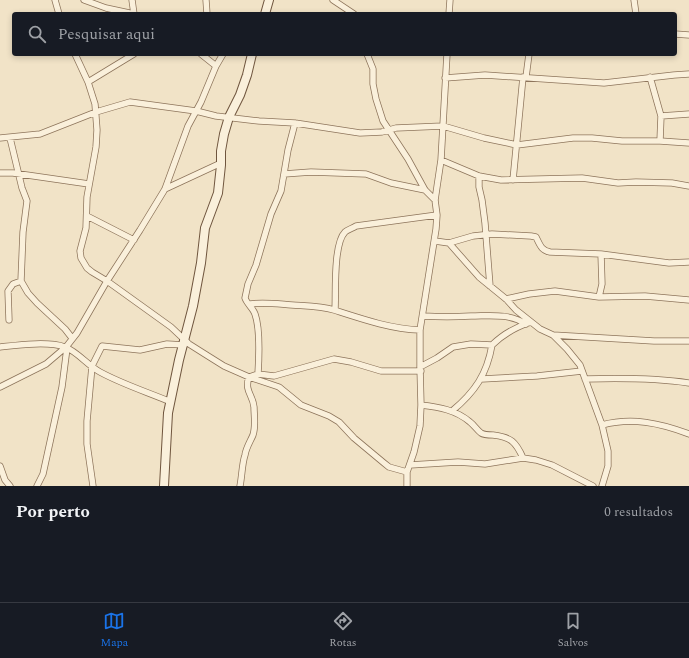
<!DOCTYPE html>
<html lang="pt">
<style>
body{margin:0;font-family:Spectral,serif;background:#242831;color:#f1f3f6}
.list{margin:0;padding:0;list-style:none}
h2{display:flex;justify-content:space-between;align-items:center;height:52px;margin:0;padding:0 16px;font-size:17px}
h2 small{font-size:13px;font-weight:400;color:#9ea1a6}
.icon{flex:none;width:22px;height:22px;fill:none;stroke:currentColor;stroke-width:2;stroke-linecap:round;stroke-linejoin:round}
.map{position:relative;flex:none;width:689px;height:486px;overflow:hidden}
.search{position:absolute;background:#171b24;box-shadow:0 2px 6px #0003;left:12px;right:12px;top:12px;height:44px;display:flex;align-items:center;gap:10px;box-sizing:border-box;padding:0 14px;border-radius:4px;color:#9ea1a6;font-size:15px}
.sheet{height:116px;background:#171b24}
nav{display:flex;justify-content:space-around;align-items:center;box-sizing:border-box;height:56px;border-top:1px solid #363941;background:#171b24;font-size:11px;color:#9ea1a6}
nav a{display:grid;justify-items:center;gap:2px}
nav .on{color:#1a73e8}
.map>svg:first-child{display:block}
</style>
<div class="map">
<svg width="689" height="486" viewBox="0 0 689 486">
<rect width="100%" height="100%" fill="#f1e3c7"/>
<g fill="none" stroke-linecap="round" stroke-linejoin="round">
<defs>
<path id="street" d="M 55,0 L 59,14
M 84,0 L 106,8 L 134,14
M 132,0 L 134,14
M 206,0 L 207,14
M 333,0 L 354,14
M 634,0 L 636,14
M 449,14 L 450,0
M 675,34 L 689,35
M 75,54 L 88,82 L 95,104 L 97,130 L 96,147 L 87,197 L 86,228 L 80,251 L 81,258 L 87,268 L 92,272 L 107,281 L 171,327 L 189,344 L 208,356 L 224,366 L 249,377 L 279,387 L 301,405 L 329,416 L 339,422 L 354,438 L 384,463 L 389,467 L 407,472
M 201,54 L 216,66
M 367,54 L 373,69 L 373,84 L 376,99 L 383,121 L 408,159 L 425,190 L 435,200
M 526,77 L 529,54
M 650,77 L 661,116 L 660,141
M 445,78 L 485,75 L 604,83 L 674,75 L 689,74
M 88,82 L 134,54
M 661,116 L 689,114
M 0,138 L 40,134 L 96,112 L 130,102 L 196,111 L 216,116 L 259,121 L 295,123 L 360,133 L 382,132 L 396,128 L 443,126 L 484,138 L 517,145 L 573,138 L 592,138 L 622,141 L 660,141 L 689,143
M 10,138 L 22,188 L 27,201 L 23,232 L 21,281 L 28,293 L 37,303 L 65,329 L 72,338
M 441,160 L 479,176 L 501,180 L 582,178 L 618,183 L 636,182 L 672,183 L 689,186
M 0,173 L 13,173 L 89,184
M 284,174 L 311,172 L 366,174 L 391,183 L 425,190
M 479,176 L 479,187 L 482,200 L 485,223 L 490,286
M 513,180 L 523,77
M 165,189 L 221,163
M 87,216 L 134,240
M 435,241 L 449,243 L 473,236 L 492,234 L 531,236 L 536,237 C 540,245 541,250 550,252 L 601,254 L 669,263 L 689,262
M 449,243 L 479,277 L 506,299 L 516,310 L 540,329 L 553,335 L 567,349 L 580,365 L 602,425 L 608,451 L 608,466 L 602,486
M 599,297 L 602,284 L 601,254
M 506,299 L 529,294 L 555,291 L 599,297 L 645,296 L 689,300
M 250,304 C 264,302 278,304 292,305 C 306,306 321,306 334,310 C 362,319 391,329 420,330
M 335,310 C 336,294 333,244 345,232 C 347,230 353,228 356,226 L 437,215
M 423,316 C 439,317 455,317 471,316 C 490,316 509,313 526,324
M 9,320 L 8,291 L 13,284 L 21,281
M 553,335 L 654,341 L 689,341
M 0,347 C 18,345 48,341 65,347 C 78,352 87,365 100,372 C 122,384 147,392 171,402
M 420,367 L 437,358 L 453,347 L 471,344 L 492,345 C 503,334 516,327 531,322
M 258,374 C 259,358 260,328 255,314 C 253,308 247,304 245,298 L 248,284 L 256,265 L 271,214 L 281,191 L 288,150 L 295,123
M 482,379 L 537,376 L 582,371
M 585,379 C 620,378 655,378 689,383
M 0,387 L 46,364 L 66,347 L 77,333 L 107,281 L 140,230 L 165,189 L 188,126 L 201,102 L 216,66 L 223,54
M 421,405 C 439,407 456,410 470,422 C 474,425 477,430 481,433 C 484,435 489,435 493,435 C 511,437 516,442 523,458
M 452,411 C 475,392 487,374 492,345
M 602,425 C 632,417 660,423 689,434
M 410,465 L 458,462 L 485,464 L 523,458 L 536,460 L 552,465 L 593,486
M 0,466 L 5,480 L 10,486
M 37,486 L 43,474 L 62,387 L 67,348
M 93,486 L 87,444 L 87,421 L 92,366 L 102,346 L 140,350 L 167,344 L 184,345
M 240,486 C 242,476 242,464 245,455 C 246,448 250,442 253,435 C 256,426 254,416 254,407 C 253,395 244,391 249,377 L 258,374 L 274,376 L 334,359 L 351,362 L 381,371 L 421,371
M 407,486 L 407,472 L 414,452 L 420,426 L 421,405 L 420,367 L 420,330 L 436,229 L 437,215 L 435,200 L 441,160 L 447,54"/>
<path id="secondary" d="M 265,14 L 269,0
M 164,486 L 168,413 L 179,360 L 193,306 L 201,263 L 205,228 L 218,193 L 221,165 L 221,151 L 224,134 L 229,117 L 240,95 L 247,75 L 252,54"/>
</defs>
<!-- street casing -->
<use href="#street" stroke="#8d745b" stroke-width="7"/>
<!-- secondary casing -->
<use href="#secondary" stroke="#6f553e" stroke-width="10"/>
<!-- street -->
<use href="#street" stroke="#faf0db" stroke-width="5.5"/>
<!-- secondary -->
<use href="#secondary" stroke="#faf0db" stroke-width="8"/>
</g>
</svg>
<div class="search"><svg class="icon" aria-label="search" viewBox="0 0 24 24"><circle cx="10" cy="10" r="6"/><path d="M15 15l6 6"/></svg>Pesquisar aqui</div>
</div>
<section class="sheet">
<h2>Por perto<small>0 resultados</small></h2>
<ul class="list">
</ul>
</section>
<nav>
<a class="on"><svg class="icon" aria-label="map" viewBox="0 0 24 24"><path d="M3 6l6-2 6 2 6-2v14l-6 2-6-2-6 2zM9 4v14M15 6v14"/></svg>Mapa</a>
<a><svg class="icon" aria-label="directions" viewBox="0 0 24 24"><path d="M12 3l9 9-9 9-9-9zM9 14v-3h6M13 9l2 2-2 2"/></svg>Rotas</a>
<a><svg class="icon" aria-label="saved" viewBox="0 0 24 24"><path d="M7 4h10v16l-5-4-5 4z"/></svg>Salvos</a>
</nav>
